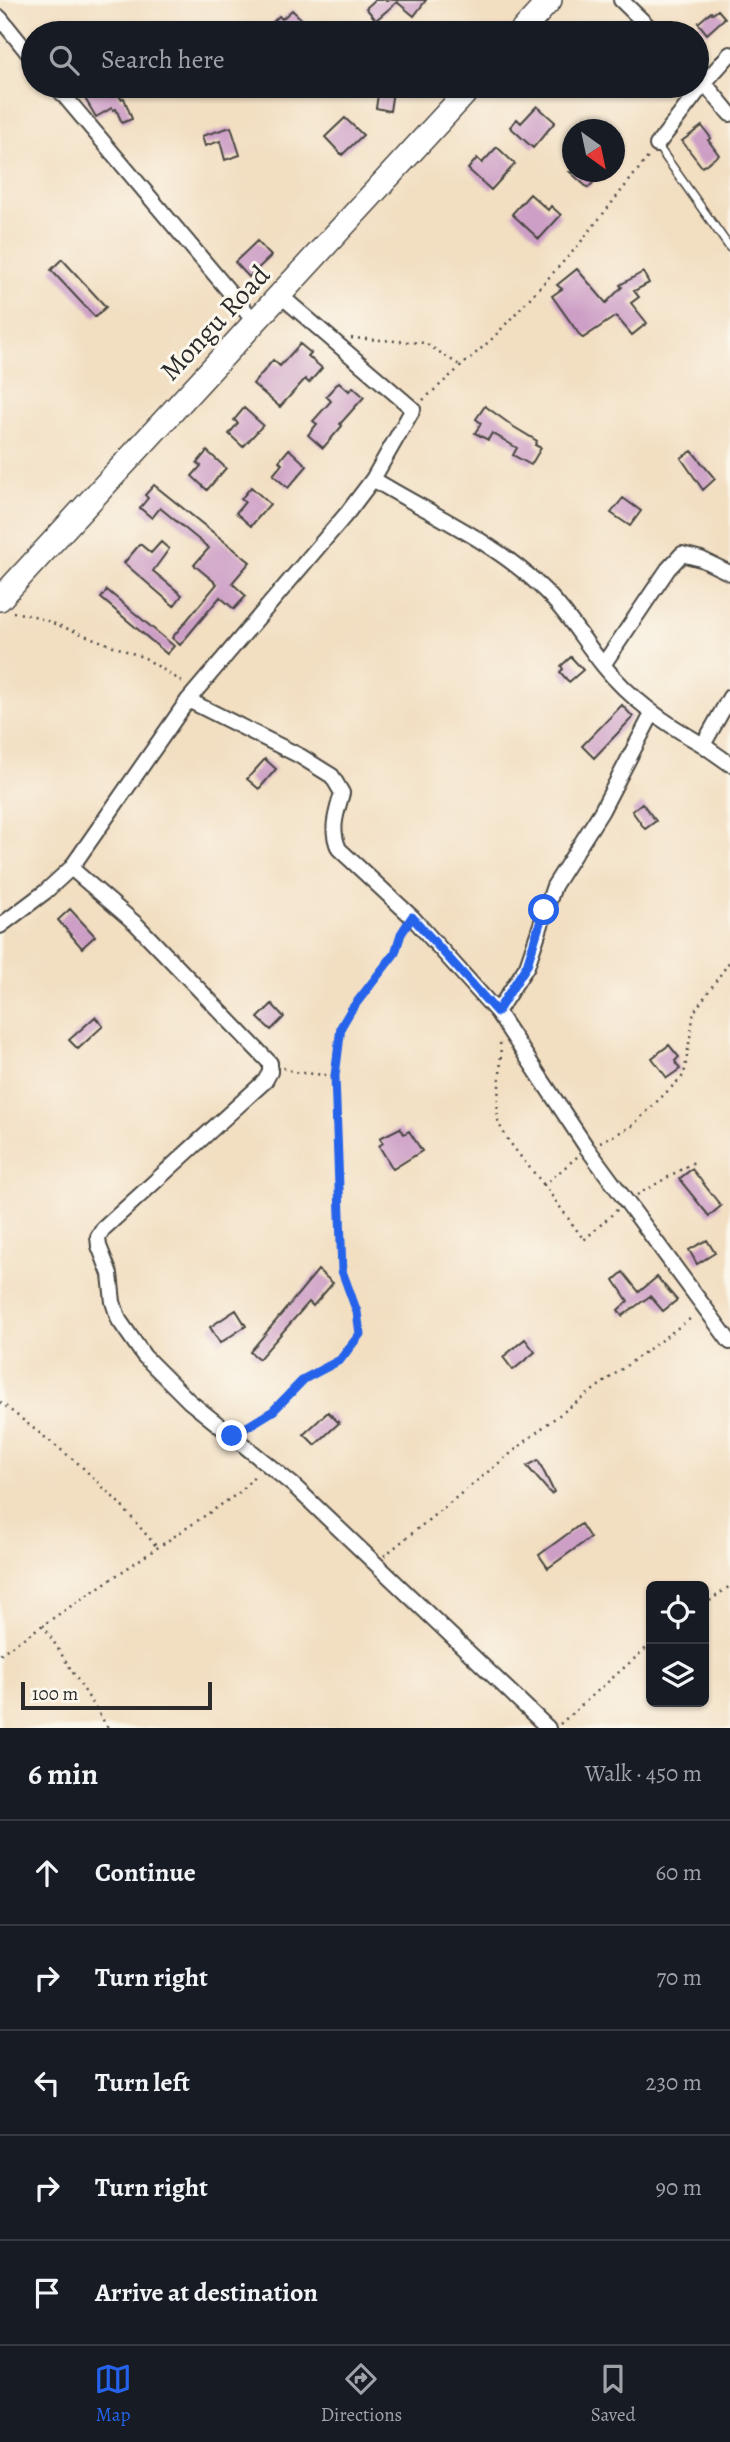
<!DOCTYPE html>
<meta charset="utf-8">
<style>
body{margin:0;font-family:Alegreya,serif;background:#20242c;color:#f1f3f6}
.controls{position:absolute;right:21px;bottom:21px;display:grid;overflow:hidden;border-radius:10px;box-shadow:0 2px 5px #0004}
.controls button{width:63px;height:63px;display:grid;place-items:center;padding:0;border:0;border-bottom:2px solid #363941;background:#171b24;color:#f1f3f6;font:35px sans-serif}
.compass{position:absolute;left:562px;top:119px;width:63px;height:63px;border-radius:50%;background:#171b24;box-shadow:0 2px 5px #0004;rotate:147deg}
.scale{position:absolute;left:21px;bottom:18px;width:191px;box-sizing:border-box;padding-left:7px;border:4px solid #2b2b2b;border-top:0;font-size:19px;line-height:24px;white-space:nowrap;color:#2b2b2b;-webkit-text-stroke:5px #fbf7ec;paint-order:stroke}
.stop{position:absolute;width:21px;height:21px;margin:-16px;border:5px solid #2563eb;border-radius:50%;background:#fff}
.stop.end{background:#2563eb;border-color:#fff;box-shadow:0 2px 7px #0008}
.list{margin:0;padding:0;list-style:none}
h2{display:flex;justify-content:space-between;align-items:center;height:91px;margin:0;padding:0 28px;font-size:30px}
h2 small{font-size:23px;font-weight:400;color:#9ea1a6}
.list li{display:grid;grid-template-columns:46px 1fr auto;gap:21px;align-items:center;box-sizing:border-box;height:105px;padding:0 28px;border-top:2px solid #363941}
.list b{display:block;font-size:26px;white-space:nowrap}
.list em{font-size:23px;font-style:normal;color:#9ea1a6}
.icon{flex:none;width:38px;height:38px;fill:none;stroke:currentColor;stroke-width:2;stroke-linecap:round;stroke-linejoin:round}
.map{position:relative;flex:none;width:730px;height:1728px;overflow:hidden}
.search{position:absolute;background:#171b24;box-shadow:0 2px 5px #0004;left:21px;right:21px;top:21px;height:77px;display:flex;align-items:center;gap:18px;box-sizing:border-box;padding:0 24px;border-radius:38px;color:#9ea1a6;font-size:26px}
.sheet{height:616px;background:#171b24}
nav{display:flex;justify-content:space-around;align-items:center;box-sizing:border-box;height:98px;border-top:2px solid #363941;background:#171b24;font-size:19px;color:#9ea1a6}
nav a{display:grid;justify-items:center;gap:4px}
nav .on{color:#2563eb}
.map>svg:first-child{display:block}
</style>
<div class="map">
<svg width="730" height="1728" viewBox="0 0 730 1728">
<rect width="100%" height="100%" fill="#fbf7ec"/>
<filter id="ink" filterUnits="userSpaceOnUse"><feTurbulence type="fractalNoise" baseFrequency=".0143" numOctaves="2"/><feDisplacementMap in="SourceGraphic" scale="14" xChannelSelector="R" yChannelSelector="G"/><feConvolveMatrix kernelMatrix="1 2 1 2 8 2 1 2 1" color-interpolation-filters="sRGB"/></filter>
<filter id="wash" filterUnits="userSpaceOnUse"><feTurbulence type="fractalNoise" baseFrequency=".00686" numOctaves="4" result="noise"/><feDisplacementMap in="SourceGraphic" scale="28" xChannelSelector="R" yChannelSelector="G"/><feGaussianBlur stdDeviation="1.57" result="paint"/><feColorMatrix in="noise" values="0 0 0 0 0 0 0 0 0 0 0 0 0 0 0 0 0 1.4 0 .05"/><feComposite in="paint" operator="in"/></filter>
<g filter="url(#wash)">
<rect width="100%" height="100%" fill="#f2dec1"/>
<g id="blocks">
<!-- building -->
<path fill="#cd9fc6" d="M 375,0 L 426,0 L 414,16 L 397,2 L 376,20 L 366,8 Z
M 292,10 L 316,33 L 281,33 L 271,24 L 279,16 L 282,19 Z
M 718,10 L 725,18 L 707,34 L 698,23 L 711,12 L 713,14 Z
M 99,86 L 114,86 L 121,99 L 124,98 L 132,119 L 122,123 L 116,109 L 113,110 L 112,108 L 96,117 L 83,95 Z
M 379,88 L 393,91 L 390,111 L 376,108 Z
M 537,106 L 555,122 L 533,148 L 510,127 L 517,119 L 521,123 Z
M 345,118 L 363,135 L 342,155 L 325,137 Z
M 702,126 L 711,138 L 708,140 L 719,155 L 702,167 L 682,141 Z
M 231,127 L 240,155 L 225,160 L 220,141 L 205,146 L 202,136 Z
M 497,147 L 515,164 L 491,190 L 468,169 L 477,158 L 482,163 Z
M 570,172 L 603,172 L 588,188 Z
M 530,194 L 548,210 L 551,206 L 561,215 L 539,239 L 512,214 Z
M 257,241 L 271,256 L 249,277 L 235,262 Z
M 62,259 L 106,307 L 95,317 L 51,270 Z
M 577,269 L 606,303 L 622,287 L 620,285 L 643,272 L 649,283 L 634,291 L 639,297 L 631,303 L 647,323 L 632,335 L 616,316 L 583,338 L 581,337 L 552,296 L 562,289 L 557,285 Z
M 300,344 L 311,353 L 308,356 L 322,368 L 309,383 L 305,379 L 280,407 L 253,384 L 273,360 L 280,366 Z
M 339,382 L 349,391 L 353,387 L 364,397 L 340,424 L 342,426 L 323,448 L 308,435 L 317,424 L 313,421 L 331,401 L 326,396 Z
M 485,406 L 514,427 L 537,441 L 535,445 L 541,448 L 531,465 L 513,455 L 517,448 L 492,433 L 488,440 L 475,433 L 481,423 L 476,419 Z
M 244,408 L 263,425 L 243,447 L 229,434 L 238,423 L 234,420 Z
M 289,449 L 307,466 L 288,488 L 273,475 L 282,464 L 279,461 Z
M 207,451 L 226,468 L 207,490 L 192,476 L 201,466 L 197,463 Z
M 692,451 L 715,479 L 703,490 L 681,458 Z
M 154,485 L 250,562 L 232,583 L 246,596 L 234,609 L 220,597 L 180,645 L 172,638 L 217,584 L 194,565 L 209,548 L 160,508 L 152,518 L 140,508 L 148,498 L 145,495 Z
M 251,487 L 270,504 L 251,526 L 236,513 L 245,502 L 241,499 Z
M 623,498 L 641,511 L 630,526 L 611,513 Z
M 161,542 L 169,549 L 153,571 L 182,595 L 174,606 L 124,563 L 140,544 L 151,553 Z
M 107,590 L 174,646 L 167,654 L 101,598 Z
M 571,657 L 583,670 L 569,682 L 560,672 L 563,669 L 561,666 Z
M 622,705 L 633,717 L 594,758 L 582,746 Z
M 265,759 L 276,769 L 259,789 L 247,779 Z
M 642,803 L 656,821 L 645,829 L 632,811 Z
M 70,909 L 95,936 L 82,948 L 58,920 Z
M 272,1004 L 284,1017 L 271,1030 L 258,1018 Z
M 95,1017 L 103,1026 L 78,1049 L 69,1040 Z
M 669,1045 L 679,1057 L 675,1061 L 680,1069 L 667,1078 L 652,1058 Z
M 400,1128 L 404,1134 L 409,1131 L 422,1151 L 393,1169 L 379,1146 L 383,1143 L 380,1138 Z
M 692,1169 L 721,1206 L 709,1216 L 679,1179 Z
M 707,1240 L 715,1253 L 697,1264 L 689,1250 Z
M 318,1270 L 333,1283 L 313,1306 L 309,1302 L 259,1359 L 250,1352 Z
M 623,1272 L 639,1292 L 657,1277 L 677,1300 L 663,1311 L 650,1296 L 622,1316 L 618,1310 L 628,1301 L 614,1280 Z
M 236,1310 L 246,1326 L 220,1343 L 210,1327 Z
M 525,1339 L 535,1352 L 513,1370 L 503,1357 Z
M 328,1412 L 339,1423 L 315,1445 L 304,1434 Z
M 538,1460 L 554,1492 L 551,1494 L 527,1466 Z
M 581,1524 L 590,1538 L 548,1568 L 539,1555 Z"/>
</g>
</g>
<g filter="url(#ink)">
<use href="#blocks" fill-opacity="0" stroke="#494642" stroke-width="2"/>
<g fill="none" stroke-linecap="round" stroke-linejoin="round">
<defs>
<path id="service" d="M 657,145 L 730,248"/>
<path id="minor" d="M 621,0 L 655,33
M 0,18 L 33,59
M 697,74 L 730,114
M 56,86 L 255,322
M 657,145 L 705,82 L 730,54
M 373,479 C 428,513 492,540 540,586 C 565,609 582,639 603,665 C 631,700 665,723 703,745 L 730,697
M 603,665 L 668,569 L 682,554 L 701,559 L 730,573
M 188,700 L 300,756 L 332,776 L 342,793 C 336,814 330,829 339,849 L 412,917 L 497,1012 L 587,1148 L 730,1342
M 703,745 L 730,764
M 71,868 L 136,924 L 270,1063 L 270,1072 L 265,1081 L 103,1229 L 98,1237 L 99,1246 L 110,1274 L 113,1302 L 119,1320 L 144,1356 L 189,1401 L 293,1485 L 548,1728
M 0,926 L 45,892 L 71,868 L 188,700 L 348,512 L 373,479 L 413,409 L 280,295
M 497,1012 L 527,966 L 554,886 L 601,812 L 652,714"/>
<path id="primary" d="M 520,33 L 550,0
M 0,599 L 472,86"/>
</defs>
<!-- service casing -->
<use href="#service" stroke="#494642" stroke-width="10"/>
<!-- minor casing -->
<use href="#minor" stroke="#494642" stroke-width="18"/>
<!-- primary casing -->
<use href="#primary" stroke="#494642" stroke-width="26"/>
<!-- path -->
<path stroke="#494642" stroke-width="2.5" stroke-dasharray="2 5" stroke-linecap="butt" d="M 351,338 L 425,343 L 461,366
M 423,400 L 493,338 L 576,248 L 649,156
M 13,612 L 34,616 L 145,658 L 184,683
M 500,1043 C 503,1069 496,1095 498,1119 C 500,1135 533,1171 544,1185
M 283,1068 L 294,1072 L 335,1076
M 600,1142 L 631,1127 L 684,1075 L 694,1012 L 730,961
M 577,1157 L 544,1185 L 584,1240 L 618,1209
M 637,1195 L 694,1162
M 0,1402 L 79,1464 L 119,1503 L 157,1547
M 243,1429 L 273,1411 L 304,1379 L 340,1360 L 360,1334 L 357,1312 L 342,1271 L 335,1076 L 341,1027 L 351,1010 L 395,953 L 404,929
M 384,1556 L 547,1424 L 694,1316
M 704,1605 L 730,1586
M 43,1625 L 108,1728
M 0,1654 L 240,1492 L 257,1473
M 560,1724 L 651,1644"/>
<!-- service -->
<use href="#service" stroke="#fff" stroke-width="7"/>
<!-- minor -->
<use href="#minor" stroke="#fff" stroke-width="14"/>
<!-- primary -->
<use href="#primary" stroke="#fff" stroke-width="23"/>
</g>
</g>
<g fill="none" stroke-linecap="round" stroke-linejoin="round" filter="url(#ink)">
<!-- route -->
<path stroke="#2563eb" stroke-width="9" d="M 232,1436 L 273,1411 L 304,1379 L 340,1360 L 360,1334 L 357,1312 L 342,1271 L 335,1076 L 341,1027 L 351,1010 L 395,953 L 401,934 L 412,917 L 497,1012 L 527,965 L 544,910"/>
</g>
<g text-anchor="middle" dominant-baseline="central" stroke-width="6" stroke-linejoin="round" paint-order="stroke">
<!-- street labels -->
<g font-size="28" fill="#2b2b2b" stroke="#fbf7ec">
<text transform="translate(215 323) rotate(-47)">Mongu Road</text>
</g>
</g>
</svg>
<div class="controls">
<button><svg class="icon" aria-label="locate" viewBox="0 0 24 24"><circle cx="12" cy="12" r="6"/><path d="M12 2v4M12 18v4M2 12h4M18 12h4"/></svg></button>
<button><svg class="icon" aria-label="layers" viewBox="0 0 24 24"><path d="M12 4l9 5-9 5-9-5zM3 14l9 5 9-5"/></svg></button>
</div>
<svg class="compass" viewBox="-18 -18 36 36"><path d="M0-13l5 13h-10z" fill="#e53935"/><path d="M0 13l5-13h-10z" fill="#9ea1a6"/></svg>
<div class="scale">100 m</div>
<div class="stop" style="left:544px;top:910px"></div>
<div class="stop end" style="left:232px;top:1436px"></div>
<div class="search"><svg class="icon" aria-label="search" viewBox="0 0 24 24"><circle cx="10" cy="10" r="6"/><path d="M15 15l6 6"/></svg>Search here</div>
</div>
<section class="sheet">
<h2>6 min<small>Walk · 450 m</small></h2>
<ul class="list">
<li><svg class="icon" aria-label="ahead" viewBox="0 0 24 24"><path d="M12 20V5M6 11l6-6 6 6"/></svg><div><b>Continue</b></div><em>60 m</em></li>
<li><svg class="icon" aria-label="right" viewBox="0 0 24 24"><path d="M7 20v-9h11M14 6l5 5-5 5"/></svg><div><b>Turn right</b></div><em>70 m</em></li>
<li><svg class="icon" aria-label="left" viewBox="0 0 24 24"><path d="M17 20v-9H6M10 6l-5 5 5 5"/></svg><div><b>Turn left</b></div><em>230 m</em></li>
<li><svg class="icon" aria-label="right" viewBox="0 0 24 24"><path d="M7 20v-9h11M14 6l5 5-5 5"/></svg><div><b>Turn right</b></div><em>90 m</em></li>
<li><svg class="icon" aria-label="arrive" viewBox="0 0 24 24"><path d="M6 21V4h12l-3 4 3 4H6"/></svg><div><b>Arrive at destination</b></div></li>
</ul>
</section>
<nav>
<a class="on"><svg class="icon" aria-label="map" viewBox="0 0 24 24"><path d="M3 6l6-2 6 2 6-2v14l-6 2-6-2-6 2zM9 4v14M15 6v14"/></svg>Map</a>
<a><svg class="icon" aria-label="directions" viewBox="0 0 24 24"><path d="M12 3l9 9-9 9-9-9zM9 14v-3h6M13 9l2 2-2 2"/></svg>Directions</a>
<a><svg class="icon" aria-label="saved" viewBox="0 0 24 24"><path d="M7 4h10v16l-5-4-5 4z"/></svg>Saved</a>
</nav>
